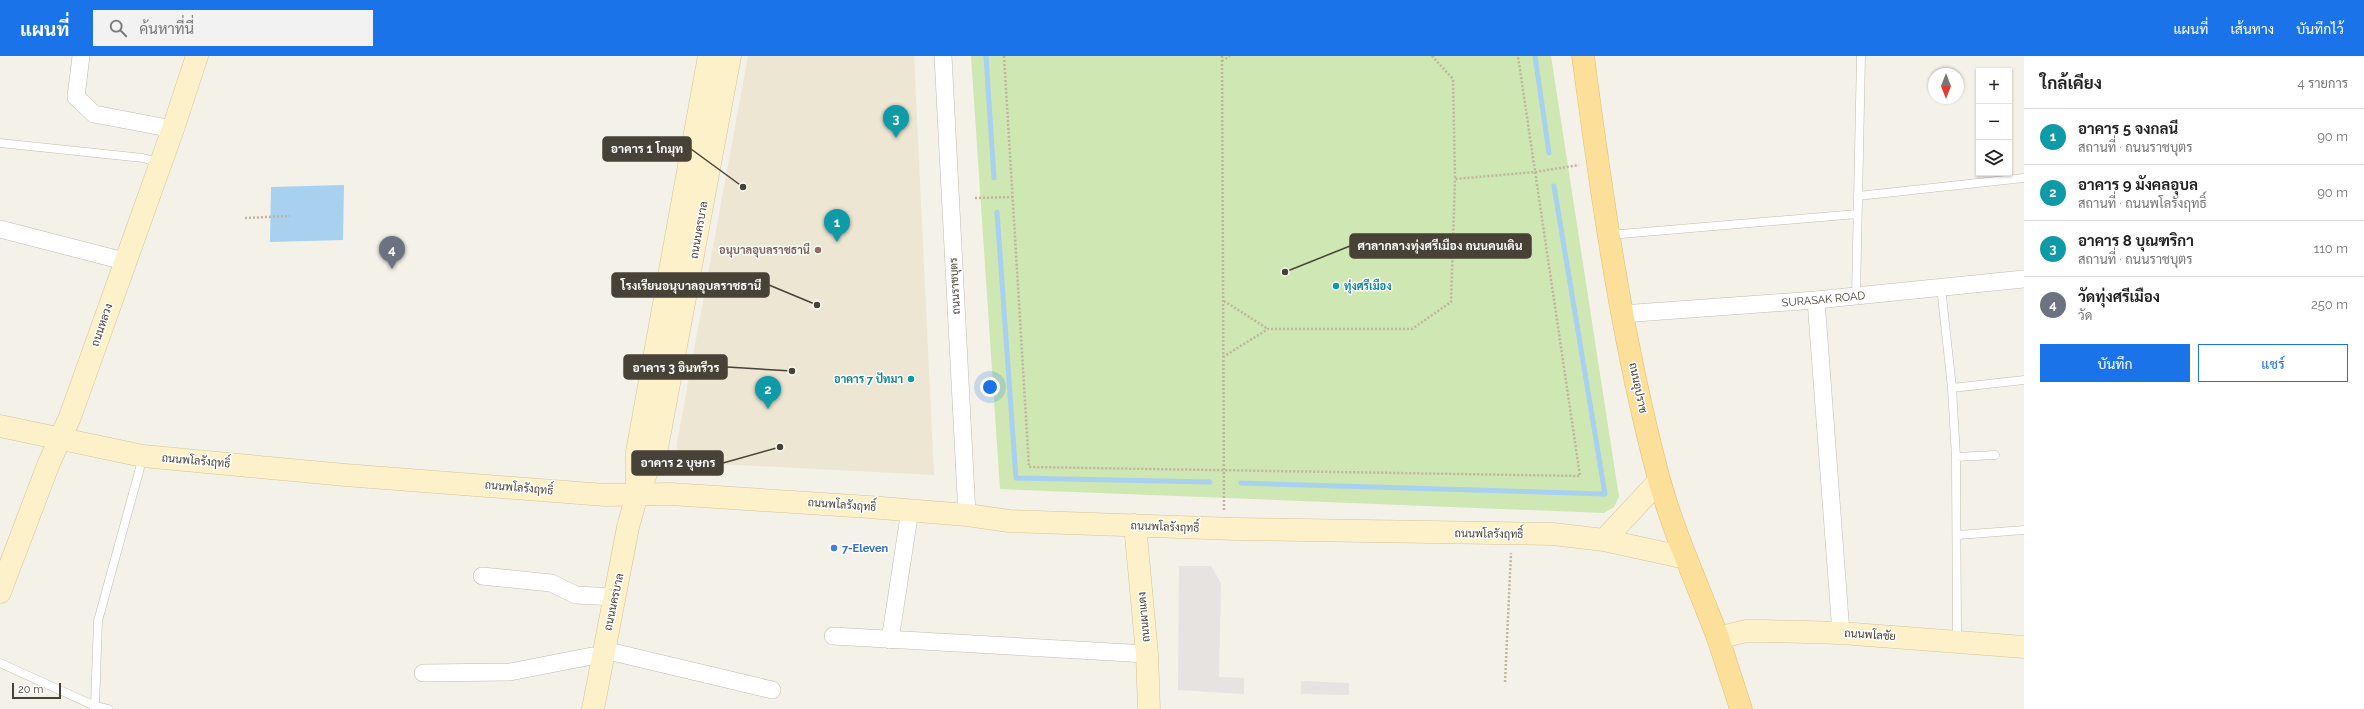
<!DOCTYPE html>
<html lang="th">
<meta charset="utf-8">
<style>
body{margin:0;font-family:Raleway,Sarabun,sans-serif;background:#f2f2f2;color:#222}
.controls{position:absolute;right:12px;top:12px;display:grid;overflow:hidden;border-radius:0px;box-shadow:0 1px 3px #0004}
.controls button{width:36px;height:36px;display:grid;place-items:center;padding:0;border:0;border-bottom:1px solid #e0e0e0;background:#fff;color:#222;font:20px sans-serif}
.compass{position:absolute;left:1928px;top:12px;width:36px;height:36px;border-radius:50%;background:#fff;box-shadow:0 1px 3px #0004;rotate:180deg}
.scale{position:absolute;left:12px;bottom:10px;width:49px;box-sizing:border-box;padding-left:4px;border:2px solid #484137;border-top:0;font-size:11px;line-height:14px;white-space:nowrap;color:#484137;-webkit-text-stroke:3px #fff;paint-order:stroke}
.you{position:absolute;left:990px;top:331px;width:14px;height:14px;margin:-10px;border:3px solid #fff;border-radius:50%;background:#1a73e8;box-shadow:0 0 0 6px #1a73e833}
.badge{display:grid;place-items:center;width:26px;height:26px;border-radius:50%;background:#1a73e8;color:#fff;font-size:13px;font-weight:700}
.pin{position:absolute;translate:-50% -33px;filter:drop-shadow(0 1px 2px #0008)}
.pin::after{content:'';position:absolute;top:21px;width:14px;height:12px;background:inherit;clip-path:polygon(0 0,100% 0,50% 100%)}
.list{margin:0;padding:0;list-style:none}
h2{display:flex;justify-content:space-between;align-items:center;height:52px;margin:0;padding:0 16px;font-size:17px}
h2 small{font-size:13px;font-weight:400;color:#767676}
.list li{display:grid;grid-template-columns:26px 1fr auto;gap:12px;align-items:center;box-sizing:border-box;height:56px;padding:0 16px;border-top:1px solid #e0e0e0}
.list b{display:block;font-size:15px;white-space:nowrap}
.list p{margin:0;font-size:13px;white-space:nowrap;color:#767676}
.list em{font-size:13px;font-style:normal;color:#767676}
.actions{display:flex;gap:8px;padding:12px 16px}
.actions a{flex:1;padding:9px 0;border:1px solid #1a73e8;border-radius:0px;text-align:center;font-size:14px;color:#1a73e8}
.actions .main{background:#1a73e8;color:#fff}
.icon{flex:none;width:22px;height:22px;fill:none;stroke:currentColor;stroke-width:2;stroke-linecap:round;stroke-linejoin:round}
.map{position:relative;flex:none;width:2024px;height:653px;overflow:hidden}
header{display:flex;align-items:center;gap:24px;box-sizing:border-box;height:56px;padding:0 20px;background:#1a73e8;color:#fff}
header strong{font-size:19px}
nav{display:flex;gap:22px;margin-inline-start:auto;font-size:14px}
.search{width:280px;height:36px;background:#f2f2f2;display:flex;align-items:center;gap:10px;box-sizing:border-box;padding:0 14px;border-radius:0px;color:#767676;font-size:15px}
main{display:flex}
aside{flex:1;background:#fff}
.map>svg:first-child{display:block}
</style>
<header>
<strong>แผนที่</strong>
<div class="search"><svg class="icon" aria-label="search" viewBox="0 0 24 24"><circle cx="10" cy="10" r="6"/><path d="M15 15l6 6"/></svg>ค้นหาที่นี่</div>
<nav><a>แผนที่</a><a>เส้นทาง</a><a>บันทึกไว้</a></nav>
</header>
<main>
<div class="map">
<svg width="2024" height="653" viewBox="0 0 2024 653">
<rect width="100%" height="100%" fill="#f4f1e9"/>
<!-- education -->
<path fill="#ede6d3" d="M 748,0 L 914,0 L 934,419 L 676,406 L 677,387 Z"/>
<!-- green -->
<path fill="#cfe7b3" d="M 971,0 L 1551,0 L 1619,441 L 1614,451 L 1604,457 L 1000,433 Z"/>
<!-- parking -->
<path fill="#e6e3e0" d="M 1179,510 L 1211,510 L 1221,527 L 1219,621 L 1244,622 L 1244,638 L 1178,634 Z
M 1301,625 L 1349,627 L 1349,639 L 1301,638 Z"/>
<!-- water -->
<path fill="#a7d1ef" d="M 344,129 L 343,184 L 270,186 L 271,131 Z"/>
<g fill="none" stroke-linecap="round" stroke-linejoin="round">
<!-- stream -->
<path stroke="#a7d1ef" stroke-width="5" d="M 986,0 L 994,122
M 1535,0 L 1549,97
M 997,156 L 1016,422 L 1210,426
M 1241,427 L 1605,438 L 1554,130"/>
<defs>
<path id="lane" d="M 0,87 L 143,102 L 160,107
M 1858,140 L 2024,122
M 1609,179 L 1857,158
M 1941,231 L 1952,332 L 1956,401 L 1957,584
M 1856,240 L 1861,0
M 1952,332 L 2024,324
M 1956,401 L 1995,399
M 1958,479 L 2024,474
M 0,607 L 95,650 L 98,565 L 143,401
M 94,653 L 95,650 L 108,653"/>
<g id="street">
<path d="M 81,0 L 76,41 L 94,58 L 173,73"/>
<path d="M 943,0 L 967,459"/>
<path d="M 0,173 L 124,205"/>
<path d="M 1816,244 L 1841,577"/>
<path id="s1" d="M 1622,258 L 1816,244 L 2024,223"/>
<path d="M 482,520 L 551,527 L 576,539 L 615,541"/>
<path d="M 833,580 L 1147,598"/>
<path d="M 890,584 L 910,454"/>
<path d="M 604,594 L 772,634"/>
<path d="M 423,617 L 510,616 L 592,600 L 602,602"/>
</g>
<path id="secondary" d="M 0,370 L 143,400 L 345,419 L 605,439 L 670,438 L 869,451 L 967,459 L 1009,465 L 1235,473 L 1553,478 L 1604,484 L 1686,502
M 637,434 L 637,396 L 709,0
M 1135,469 L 1147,598 L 1149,653
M 1604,484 L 1659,425
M 0,536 L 49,407 L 70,361 L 173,73 L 197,0
M 1718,582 L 1746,575 L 1765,575 L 1841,577 L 2024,591
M 593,653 L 628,471 L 637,439 L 657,392 L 730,0"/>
<path id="primary" d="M 1583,0 C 1602,142 1622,285 1659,423 C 1674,478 1698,529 1718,582 C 1726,606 1733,629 1741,653"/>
</defs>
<!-- lane casing -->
<use href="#lane" stroke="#c2bbaf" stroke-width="9"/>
<!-- street casing -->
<use href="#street" stroke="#c2bbaf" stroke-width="18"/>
<!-- secondary casing -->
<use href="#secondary" stroke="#d3c499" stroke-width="23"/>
<!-- primary casing -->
<use href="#primary" stroke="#e1be6a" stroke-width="23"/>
<!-- path -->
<path stroke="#c1b49d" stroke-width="2.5" stroke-dasharray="2 2" stroke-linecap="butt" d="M 1004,0 L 1029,411 L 1580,420 L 1518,0
M 1222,0 L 1224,454
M 1432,0 L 1453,23 L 1455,123
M 1222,5 L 1230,0
M 975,142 L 1013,141
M 245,162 L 290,160
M 1224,245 L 1268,273
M 1223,301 L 1268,273 L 1412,273 L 1451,246 L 1455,123 L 1535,116 L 1579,109
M 1505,626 L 1511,497"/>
<!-- lane -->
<use href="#lane" stroke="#fff" stroke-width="8"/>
<!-- street -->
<use href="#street" stroke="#fff" stroke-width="17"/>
<!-- secondary -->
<use href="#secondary" stroke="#fdf1ca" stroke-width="22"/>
<!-- primary -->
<use href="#primary" stroke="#fce09a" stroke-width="22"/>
</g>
<!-- markers -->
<circle fill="#8d6e63" stroke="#fff" stroke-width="1.5" cx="818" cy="194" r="4"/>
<g fill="#0f9aa8" stroke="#fff" stroke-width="1.5">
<circle cx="1336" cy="230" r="4"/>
<circle cx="911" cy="323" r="4"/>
</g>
<circle fill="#3f7fe0" stroke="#fff" stroke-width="1.5" cx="834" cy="492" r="4"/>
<g text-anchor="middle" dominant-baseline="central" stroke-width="3" stroke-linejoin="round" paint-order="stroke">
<!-- street labels -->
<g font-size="11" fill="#484137" stroke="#fff">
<text transform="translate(699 174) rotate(-80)">ถนนนครบาล</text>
<text transform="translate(955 230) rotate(-93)">ถนนราชบุตร</text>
<text stroke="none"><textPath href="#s1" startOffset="202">SURASAK ROAD</textPath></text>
<text transform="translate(102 269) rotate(-71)">ถนนหลวง</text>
<text transform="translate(1638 332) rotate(78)">ถนนอุปราช</text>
<text transform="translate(196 405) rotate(5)">ถนนพโลรังฤทธิ์</text>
<text transform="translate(519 432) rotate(5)">ถนนพโลรังฤทธิ์</text>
<text transform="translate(842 449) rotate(4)">ถนนพโลรังฤทธิ์</text>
<text transform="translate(1165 471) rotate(2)">ถนนพโลรังฤทธิ์</text>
<text transform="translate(1489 478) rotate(1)">ถนนพโลรังฤทธิ์</text>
<text transform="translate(614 546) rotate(-78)">ถนนนครบาล</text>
<text transform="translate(1144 561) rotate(-95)">ถนนผาแดง</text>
<text transform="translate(1870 579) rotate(4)">ถนนพโลชัย</text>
</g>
<!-- education labels -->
<g font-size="11" font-weight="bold" fill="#785e54" stroke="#fff" text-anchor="end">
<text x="810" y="194">อนุบาลอุบลราชธานี</text>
</g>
<!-- culture labels -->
<g font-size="11" font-weight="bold" fill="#0d838f" stroke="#fff" text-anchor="start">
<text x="1344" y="230">ทุ่งศรีเมือง</text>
<text x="903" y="323" text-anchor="end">อาคาร 7 ปัทมา</text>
</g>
<!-- shop labels -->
<g font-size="11" font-weight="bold" fill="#366cbe" stroke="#fff" text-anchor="start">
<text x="842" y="492">7-Eleven</text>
</g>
</g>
<!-- callouts -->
<path fill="none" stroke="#484137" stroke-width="1.5" d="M743 131L691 93M1285 216L1350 190M817 249L769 229M792 315L727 311M780 391L723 407"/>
<g fill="#484137" stroke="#fff" stroke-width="1.5">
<circle cx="743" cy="131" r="4"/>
<circle cx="1285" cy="216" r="4"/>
<circle cx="817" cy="249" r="4"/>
<circle cx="792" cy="315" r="4"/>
<circle cx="780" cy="391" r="4"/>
</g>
<g fill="#484137" stroke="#484137" stroke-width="1.5">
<rect x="603" y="81" width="88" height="24" rx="4"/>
<rect x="1350" y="178" width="181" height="24" rx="4"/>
<rect x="612" y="217" width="157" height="24" rx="4"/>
<rect x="624" y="299" width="103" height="24" rx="4"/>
<rect x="632" y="395" width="91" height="24" rx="4"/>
</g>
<g font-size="12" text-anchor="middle" font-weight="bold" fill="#fff">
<text x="647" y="97">อาคาร 1 โกมุท</text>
<text x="1440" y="194">ศาลากลางทุ่งศรีเมือง ถนนคนเดิน</text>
<text x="691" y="234">โรงเรียนอนุบาลอุบลราชธานี</text>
<text x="676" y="316">อาคาร 3 อินทรีวร</text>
<text x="678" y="411">อาคาร 2 บุษกร</text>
</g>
</svg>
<div class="controls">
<button>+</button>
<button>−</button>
<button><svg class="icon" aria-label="layers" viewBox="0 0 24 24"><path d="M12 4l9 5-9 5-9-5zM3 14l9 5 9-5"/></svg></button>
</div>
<svg class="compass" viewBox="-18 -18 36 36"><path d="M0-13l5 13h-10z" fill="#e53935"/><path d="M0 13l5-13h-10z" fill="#767676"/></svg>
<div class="scale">20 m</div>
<div class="you"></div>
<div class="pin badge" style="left:837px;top:186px;background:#0f9aa8">1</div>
<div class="pin badge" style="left:768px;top:353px;background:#0f9aa8">2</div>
<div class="pin badge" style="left:896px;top:82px;background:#0f9aa8">3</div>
<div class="pin badge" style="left:392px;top:213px;background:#6b7280">4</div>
</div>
<aside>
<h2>ใกล้เคียง<small>4 รายการ</small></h2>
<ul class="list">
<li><span class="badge" style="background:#0f9aa8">1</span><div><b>อาคาร 5 จงกลนี</b><p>สถานที่ · ถนนราชบุตร</p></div><em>90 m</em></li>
<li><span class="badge" style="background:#0f9aa8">2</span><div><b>อาคาร 9 มังคลอุบล</b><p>สถานที่ · ถนนพโลรังฤทธิ์</p></div><em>90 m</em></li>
<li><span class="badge" style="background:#0f9aa8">3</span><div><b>อาคาร 8 บุณฑริกา</b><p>สถานที่ · ถนนราชบุตร</p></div><em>110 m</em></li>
<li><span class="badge" style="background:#6b7280">4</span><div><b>วัดทุ่งศรีเมือง</b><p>วัด</p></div><em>250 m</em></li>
</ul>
<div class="actions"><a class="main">บันทึก</a><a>แชร์</a></div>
</aside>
</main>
